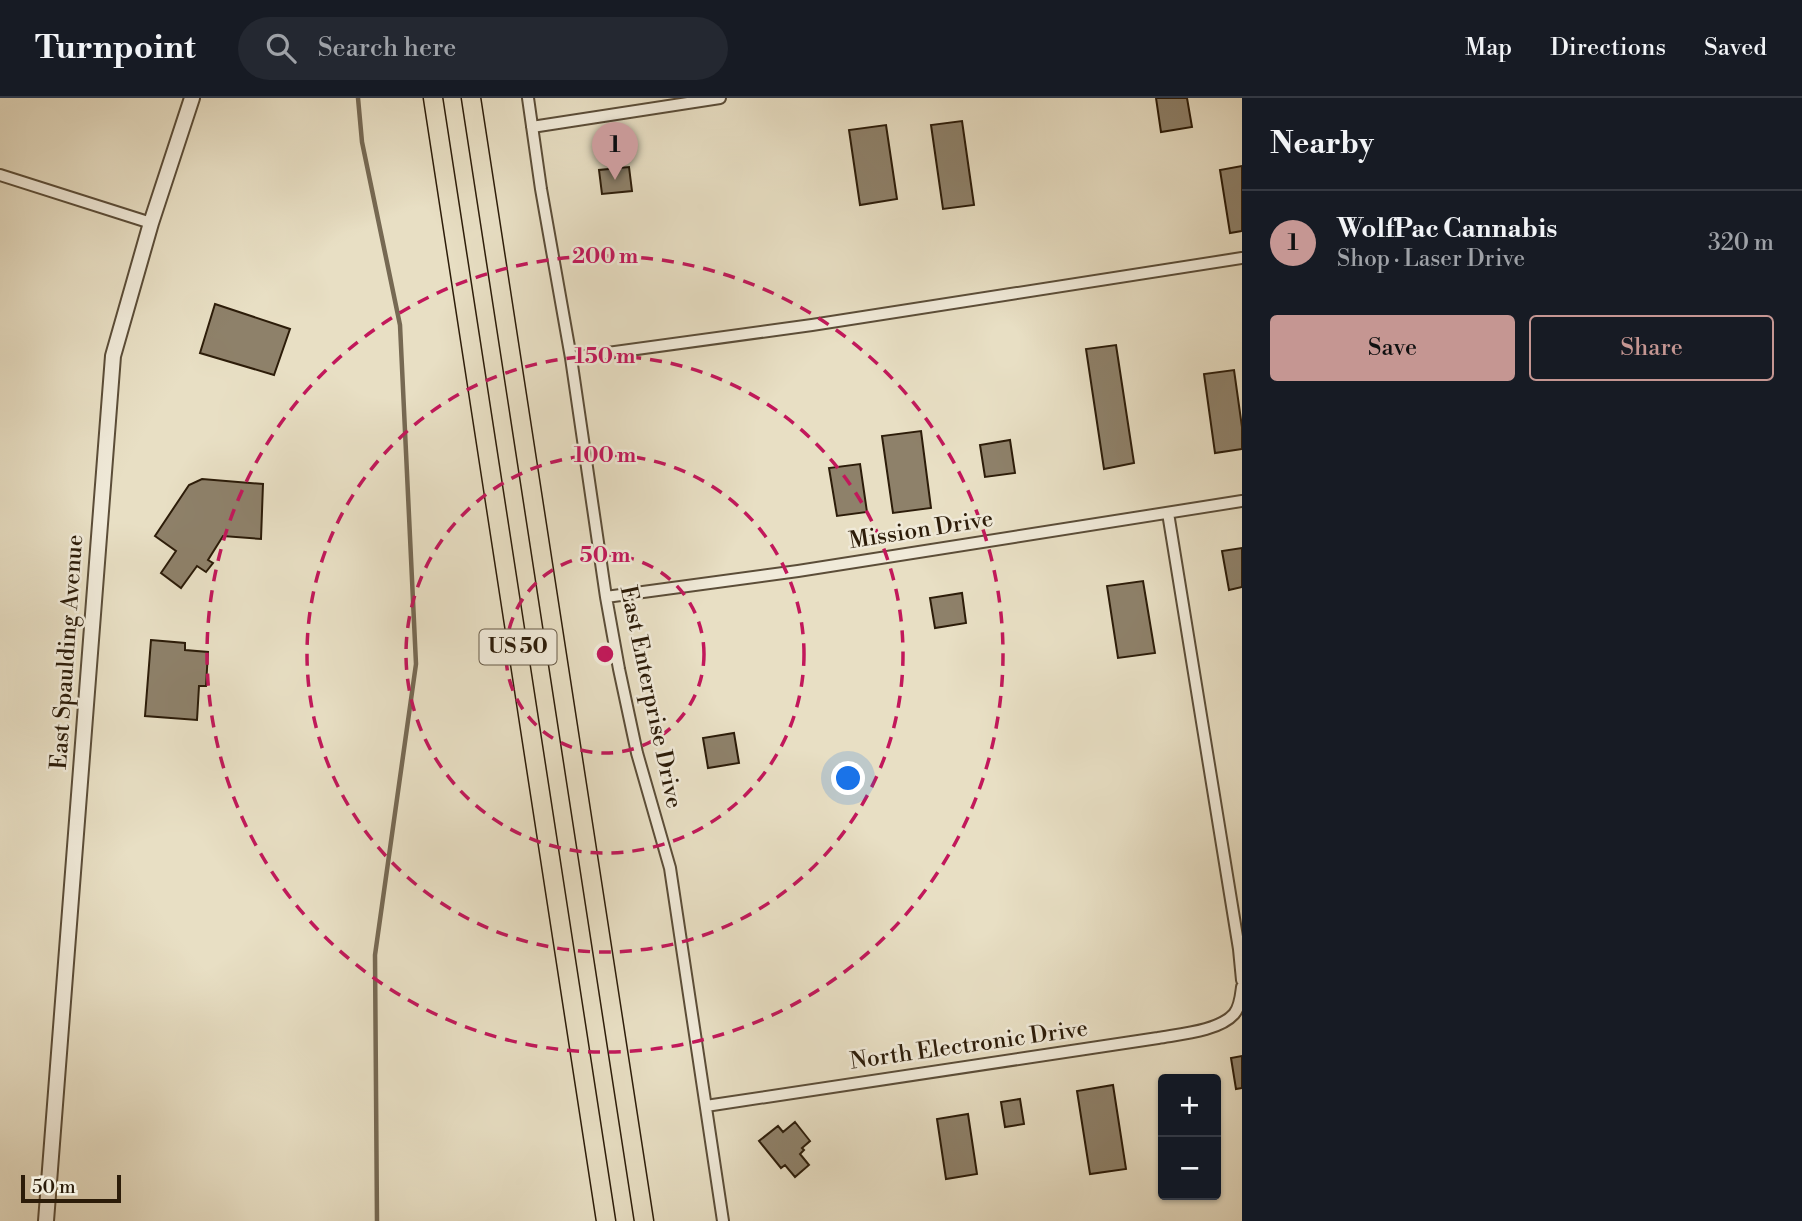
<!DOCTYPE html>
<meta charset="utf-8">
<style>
body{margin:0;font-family:"Libre Bodoni",serif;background:#242831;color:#f1f3f6}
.controls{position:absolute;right:21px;bottom:21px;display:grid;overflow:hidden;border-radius:7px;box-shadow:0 2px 5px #0004}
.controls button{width:63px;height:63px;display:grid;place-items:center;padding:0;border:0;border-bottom:2px solid #363941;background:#171b24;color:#f1f3f6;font:35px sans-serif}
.scale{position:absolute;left:21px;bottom:18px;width:100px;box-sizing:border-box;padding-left:7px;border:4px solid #2c1c09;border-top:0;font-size:19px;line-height:24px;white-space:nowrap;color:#2c1c09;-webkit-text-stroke:5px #f0ead9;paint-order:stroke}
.you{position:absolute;left:849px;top:681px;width:24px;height:24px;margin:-18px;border:5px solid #fff;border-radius:50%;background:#1a73e8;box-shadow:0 0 0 10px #1a73e833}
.badge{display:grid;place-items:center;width:46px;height:46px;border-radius:50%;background:#c59692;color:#111;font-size:23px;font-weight:700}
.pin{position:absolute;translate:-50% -58px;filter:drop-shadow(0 2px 4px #0008)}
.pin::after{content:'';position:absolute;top:37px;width:24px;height:21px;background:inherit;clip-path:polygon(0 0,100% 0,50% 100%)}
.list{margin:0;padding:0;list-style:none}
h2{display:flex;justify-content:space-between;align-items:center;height:91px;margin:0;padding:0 28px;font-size:30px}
h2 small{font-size:23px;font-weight:400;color:#9ea1a6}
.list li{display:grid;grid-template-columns:46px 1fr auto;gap:21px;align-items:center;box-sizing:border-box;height:105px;padding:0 28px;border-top:2px solid #363941}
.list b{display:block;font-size:26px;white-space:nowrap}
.list p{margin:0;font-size:23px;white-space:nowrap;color:#9ea1a6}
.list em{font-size:23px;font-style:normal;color:#9ea1a6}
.actions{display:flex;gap:14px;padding:21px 28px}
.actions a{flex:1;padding:16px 0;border:2px solid #c59692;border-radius:7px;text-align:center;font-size:24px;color:#c59692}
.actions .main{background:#c59692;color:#111}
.icon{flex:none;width:38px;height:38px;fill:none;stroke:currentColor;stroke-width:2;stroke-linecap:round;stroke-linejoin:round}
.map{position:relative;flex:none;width:1242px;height:1123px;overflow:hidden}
header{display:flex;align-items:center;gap:42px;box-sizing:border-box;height:98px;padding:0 35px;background:#171b24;border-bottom:2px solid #363941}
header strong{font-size:33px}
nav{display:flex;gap:38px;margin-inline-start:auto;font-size:24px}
.search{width:490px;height:63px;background:#242831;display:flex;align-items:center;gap:18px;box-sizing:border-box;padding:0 24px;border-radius:38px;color:#9ea1a6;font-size:26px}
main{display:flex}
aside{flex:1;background:#171b24}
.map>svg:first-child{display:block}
</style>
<header>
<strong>Turnpoint</strong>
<div class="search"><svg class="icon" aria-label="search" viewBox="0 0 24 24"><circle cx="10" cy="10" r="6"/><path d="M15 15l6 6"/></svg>Search here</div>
<nav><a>Map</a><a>Directions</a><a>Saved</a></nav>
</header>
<main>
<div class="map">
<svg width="1242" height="1123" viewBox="0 0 1242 1123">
<rect width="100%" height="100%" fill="#e8dfc4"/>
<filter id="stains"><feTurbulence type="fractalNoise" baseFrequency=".00286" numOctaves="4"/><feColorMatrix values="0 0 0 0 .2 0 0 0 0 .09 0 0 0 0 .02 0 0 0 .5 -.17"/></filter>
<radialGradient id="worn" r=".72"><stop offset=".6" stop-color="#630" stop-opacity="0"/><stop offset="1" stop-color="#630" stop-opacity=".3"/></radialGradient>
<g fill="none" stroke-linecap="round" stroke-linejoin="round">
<!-- stream -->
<path stroke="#766953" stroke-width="4.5" d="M 358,0 L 362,44 L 400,227 L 416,566 L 375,857 L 377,1123"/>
</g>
<!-- building -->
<path fill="#8e816a" stroke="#2c1c09" stroke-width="2" d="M 1156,0 L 1187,0 L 1192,29 L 1161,34 Z
M 962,23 L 974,107 L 943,111 L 931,27 Z
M 886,27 L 897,101 L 860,107 L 849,32 Z
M 1242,68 L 1242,133 L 1230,135 L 1220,72 Z
M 629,69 L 632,93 L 602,96 L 599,72 Z
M 215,206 L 290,231 L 274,277 L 200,255 Z
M 1116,247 L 1134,365 L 1104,371 L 1086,251 Z
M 1234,272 L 1242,329 L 1242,351 L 1215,355 L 1204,276 Z
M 921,333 L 931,410 L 893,415 L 882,338 Z
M 1010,342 L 1015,375 L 985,379 L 980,347 Z
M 860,366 L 867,414 L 837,418 L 829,370 Z
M 202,381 L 263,386 L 261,441 L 223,438 L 208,462 L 213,465 L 206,474 L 197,468 L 181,490 L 161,475 L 176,453 L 155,438 L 189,387 Z
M 1242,450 L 1242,489 L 1229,492 L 1222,453 Z
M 1143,483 L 1155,555 L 1118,560 L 1107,488 Z
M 962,495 L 966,525 L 935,530 L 930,500 Z
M 151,542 L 185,545 L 185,552 L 208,554 L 206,588 L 199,588 L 197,622 L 145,618 Z
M 734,635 L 739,665 L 708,670 L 703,640 Z
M 1242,958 L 1242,990 L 1236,991 L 1231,960 Z
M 1113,987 L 1126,1071 L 1090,1076 L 1077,993 Z
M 1020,1001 L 1024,1026 L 1005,1029 L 1001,1004 Z
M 968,1016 L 977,1076 L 946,1081 L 937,1021 Z
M 795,1024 L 810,1043 L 802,1050 L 804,1052 L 800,1056 L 809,1067 L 795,1079 L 785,1067 L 781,1070 L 759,1043 L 778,1028 L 783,1034 Z"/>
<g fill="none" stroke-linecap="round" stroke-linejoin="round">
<defs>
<path id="minor" d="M 528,0 L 541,91 L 571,260 L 606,499 L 619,571 L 637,655 L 670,770 L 723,1123
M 532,29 L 720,0
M 0,77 L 151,125
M 571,260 L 812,227 L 1242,160
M 1168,415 L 1239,851 L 1242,882
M 606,499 L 798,473 L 1242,403
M 706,1008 L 1158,940 C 1180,936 1219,933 1234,916 C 1240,909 1241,897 1242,889"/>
<path id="tertiary" d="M 46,1123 L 113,258 L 151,125 L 192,0"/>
<path id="trunk" d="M 433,0 L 606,1123
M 471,0 L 644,1123"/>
</defs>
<!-- minor casing -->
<use href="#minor" stroke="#5b4d38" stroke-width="14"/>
<!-- tertiary casing -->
<use href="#tertiary" stroke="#5b4d38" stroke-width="18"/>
<!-- trunk casing -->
<use href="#trunk" stroke="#2c1c09" stroke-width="21"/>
<!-- minor -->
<use href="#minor" stroke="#f0ead9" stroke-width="10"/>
<!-- tertiary -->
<use href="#tertiary" stroke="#f0ead9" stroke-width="14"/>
<!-- trunk -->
<use href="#trunk" stroke="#e8dfc4" stroke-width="18"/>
</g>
<!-- distance rings -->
<g fill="none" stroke="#c2185b" stroke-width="3.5" stroke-dasharray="12 9">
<circle cx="605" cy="556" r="99"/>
<circle cx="605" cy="556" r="199"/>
<circle cx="605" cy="556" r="298"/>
<circle cx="605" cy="556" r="398"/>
</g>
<g text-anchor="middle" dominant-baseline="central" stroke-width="5" stroke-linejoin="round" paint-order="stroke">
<!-- shield labels -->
<rect fill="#f0ead9" stroke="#675a47" stroke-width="2" x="479.5" y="531.5" width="77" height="35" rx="5"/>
<g font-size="21" font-weight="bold" fill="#2c1c09">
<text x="518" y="549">US 50</text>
</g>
<!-- street labels -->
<g font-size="23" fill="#2c1c09" stroke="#f0ead9">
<text transform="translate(921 432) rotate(-9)">Mission Drive</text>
<text transform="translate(67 554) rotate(-86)">East Spaulding Avenue</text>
<text transform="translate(651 599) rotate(78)">East Enterprise Drive</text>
<text transform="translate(969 947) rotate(-8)">North Electronic Drive</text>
</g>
</g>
<circle cx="605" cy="556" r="10" fill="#c2185b" stroke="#f0ead9" stroke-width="3.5"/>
<g font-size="21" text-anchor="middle" font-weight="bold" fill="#c2185b" stroke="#f0ead9" stroke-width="5" stroke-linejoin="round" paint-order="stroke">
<text x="605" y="165">200 m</text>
<text x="605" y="265">150 m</text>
<text x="605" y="364">100 m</text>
<text x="605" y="464">50 m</text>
</g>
<rect width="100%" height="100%" filter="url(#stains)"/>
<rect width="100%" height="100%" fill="url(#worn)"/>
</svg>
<div class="controls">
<button>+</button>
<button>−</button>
</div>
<div class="scale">50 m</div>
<div class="you"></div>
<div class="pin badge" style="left:615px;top:82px">1</div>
</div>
<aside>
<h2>Nearby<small></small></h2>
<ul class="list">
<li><span class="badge">1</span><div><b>WolfPac Cannabis</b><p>Shop · Laser Drive</p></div><em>320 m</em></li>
</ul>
<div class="actions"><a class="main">Save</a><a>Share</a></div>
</aside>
</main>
